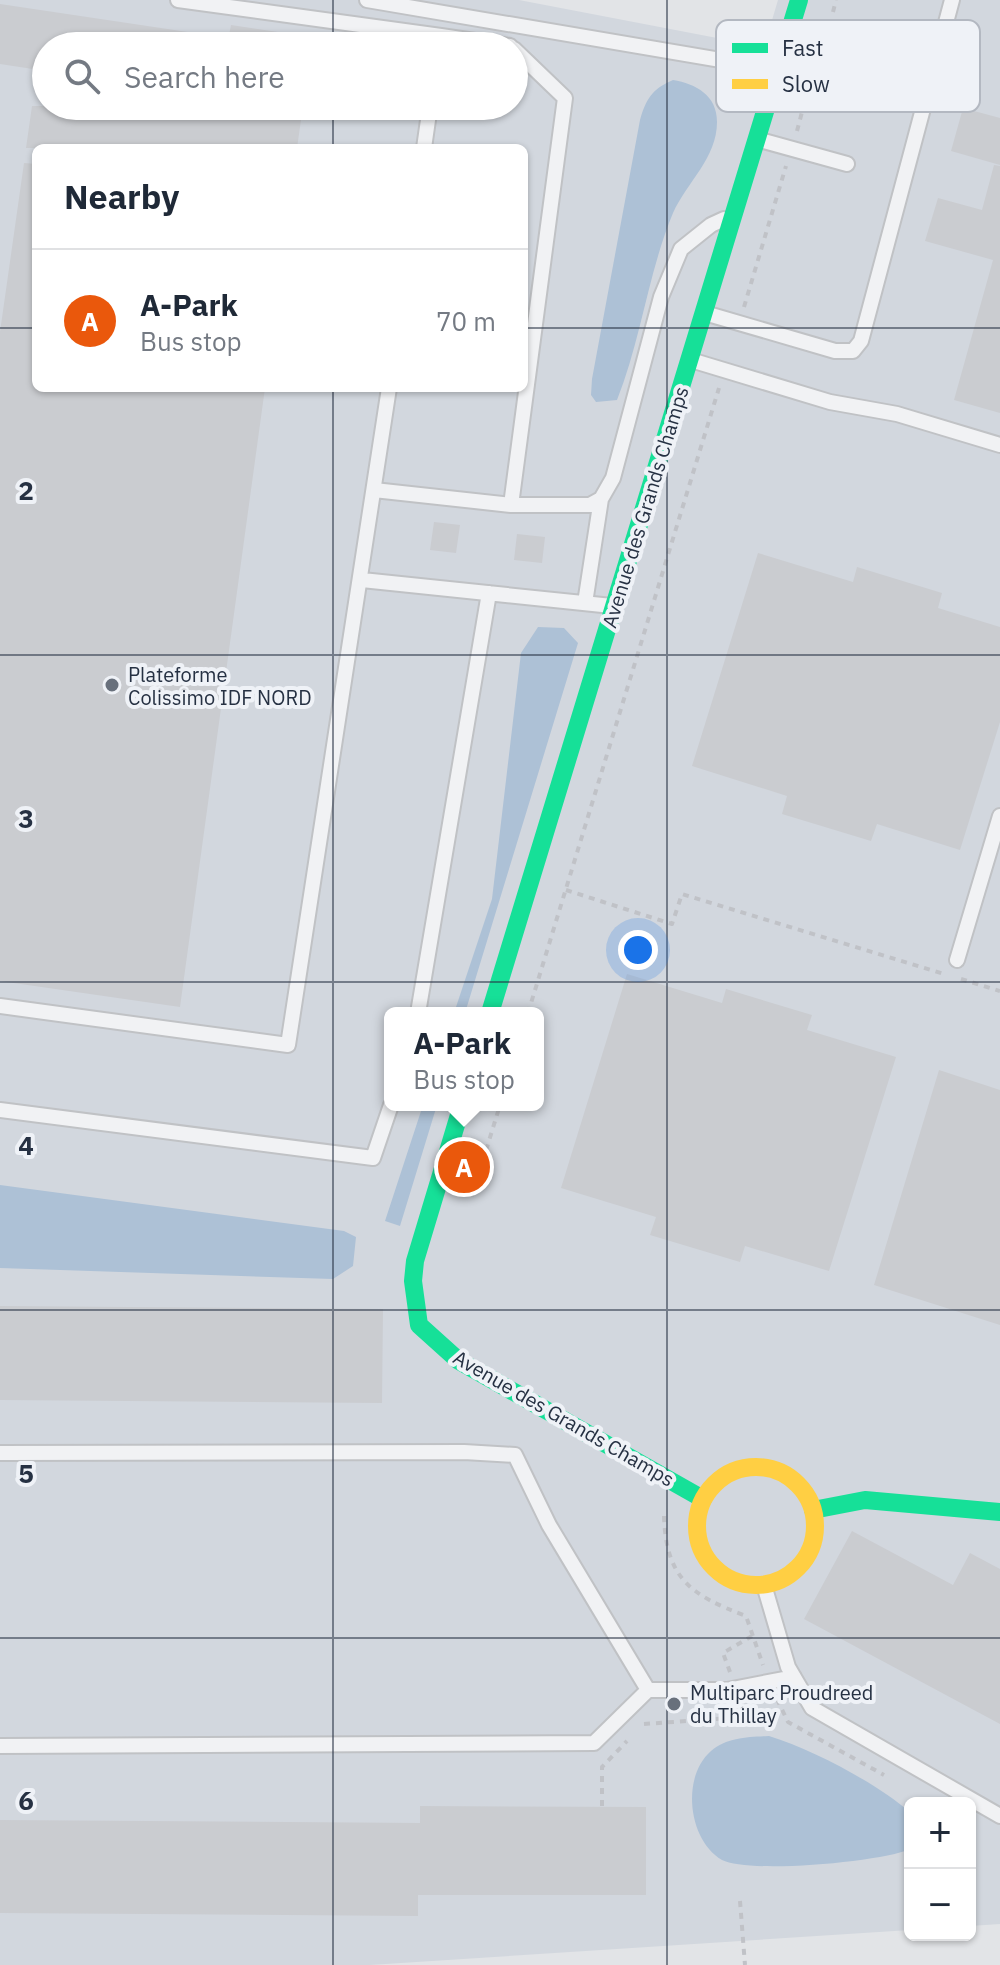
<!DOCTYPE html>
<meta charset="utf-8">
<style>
body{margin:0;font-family:"IBM Plex Sans",sans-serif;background:#f2f2f3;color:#1f2937}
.controls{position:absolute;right:24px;bottom:24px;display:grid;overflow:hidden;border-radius:12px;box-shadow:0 2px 6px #0004}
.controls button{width:72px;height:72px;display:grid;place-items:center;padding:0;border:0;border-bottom:2px solid #e0e1e3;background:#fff;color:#1f2937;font:40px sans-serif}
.you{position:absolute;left:638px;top:950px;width:28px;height:28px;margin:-20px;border:6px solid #fff;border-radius:50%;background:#1a73e8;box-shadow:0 0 0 12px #1a73e833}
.badge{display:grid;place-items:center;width:52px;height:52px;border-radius:50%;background:#ea580c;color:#fff;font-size:26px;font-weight:700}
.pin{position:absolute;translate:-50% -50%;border:4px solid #fff;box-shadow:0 2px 8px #0006}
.popup{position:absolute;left:384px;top:1007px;width:160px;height:104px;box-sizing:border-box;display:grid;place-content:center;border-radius:12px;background:#fff;filter:drop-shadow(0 2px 6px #0005);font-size:26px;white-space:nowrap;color:#747a83}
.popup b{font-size:30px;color:#1f2937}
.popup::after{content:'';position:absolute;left:50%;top:100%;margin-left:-16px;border:16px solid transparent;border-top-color:#fff}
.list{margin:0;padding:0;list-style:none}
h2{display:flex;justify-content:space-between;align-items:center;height:104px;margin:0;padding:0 32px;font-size:34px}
h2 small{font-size:26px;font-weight:400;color:#747a83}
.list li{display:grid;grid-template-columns:52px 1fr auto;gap:24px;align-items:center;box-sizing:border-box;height:144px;padding:0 32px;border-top:2px solid #e0e1e3}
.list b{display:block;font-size:30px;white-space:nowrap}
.list p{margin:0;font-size:26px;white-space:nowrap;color:#747a83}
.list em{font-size:26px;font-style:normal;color:#747a83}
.icon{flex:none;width:44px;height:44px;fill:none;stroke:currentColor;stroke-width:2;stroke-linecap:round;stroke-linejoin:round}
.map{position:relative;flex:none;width:1000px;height:1965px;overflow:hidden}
.search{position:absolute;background:#fff;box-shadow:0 2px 6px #0004;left:32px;top:32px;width:496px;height:88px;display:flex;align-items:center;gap:20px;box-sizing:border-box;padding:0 28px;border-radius:44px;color:#747a83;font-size:30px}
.panel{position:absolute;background:#fff;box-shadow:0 2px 6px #0004;left:32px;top:144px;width:496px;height:248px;border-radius:12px}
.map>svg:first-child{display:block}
</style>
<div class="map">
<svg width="1000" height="1965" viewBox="0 0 1000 1965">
<rect width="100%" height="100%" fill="#e2e4e7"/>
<!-- built -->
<path fill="#d2d7de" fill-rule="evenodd" d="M 0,0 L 519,0 L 764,47 L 778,0 L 1000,0 L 1000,1924 L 970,1926 L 970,1803 L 910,1803 L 910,1930 L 370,1965 L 0,1965 ZM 46,46 L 514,46 L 514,106 L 46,106 ZM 36,148 L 524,148 L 524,388 L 36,388 ZM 390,1013 L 538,1013 L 538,1105 L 390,1105 Z"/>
<!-- water -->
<path fill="#adc1d6" d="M 673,80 C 696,84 717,95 717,122 C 717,158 687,182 673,213 C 648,273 641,340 617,400 L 596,402 L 591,395 L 592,379 L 640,120 C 646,99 652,89 673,80 Z
M 538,627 L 564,628 L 578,643 L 465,1013 L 454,1013 L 492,899 L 521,653 Z
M 423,1105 L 437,1105 L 400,1226 L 385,1221 Z
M 0,1185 L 344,1231 L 356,1237 L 353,1266 L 333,1279 L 0,1268 Z
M 769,1736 C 814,1750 874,1782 910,1812 L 910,1849 C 882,1862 749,1874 722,1860 C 688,1840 681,1777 711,1751 C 727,1737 749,1737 769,1736 Z"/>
<!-- building -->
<path fill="#caccd0" d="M 0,4 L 201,34 L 200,46 L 46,46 L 46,71 L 0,64 Z
M 231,25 L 292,34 L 291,46 L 227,46 Z
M 32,106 L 303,106 L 297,148 L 26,148 Z
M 963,108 L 1000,118 L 1000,165 L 951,151 Z
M 24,163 L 36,164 L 36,388 L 265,388 L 180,1007 L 0,981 L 0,332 Z
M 994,165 L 1000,166 L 1000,413 L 954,400 L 993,260 L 925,241 L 938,198 L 982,210 Z
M 434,522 L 460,525 L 456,553 L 430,550 Z
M 517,534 L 545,537 L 542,563 L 514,560 Z
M 758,553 L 853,582 L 857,567 L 942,593 L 938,608 L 1000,627 L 1000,722 L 960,850 L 877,824 L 871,841 L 782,814 L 787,796 L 692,766 Z
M 627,974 L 722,1003 L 726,989 L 812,1015 L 807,1030 L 896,1057 L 829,1271 L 745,1246 L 740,1262 L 650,1235 L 656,1217 L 561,1188 Z
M 939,1070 L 1000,1090 L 1000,1325 L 874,1285 Z
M 0,1306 L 383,1309 L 382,1403 L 0,1400 Z
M 852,1531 L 953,1585 L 970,1553 L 1000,1569 L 1000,1724 L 804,1619 Z
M 420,1806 L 646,1807 L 646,1895 L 418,1895 L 418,1916 L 0,1913 L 0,1820 L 420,1823 Z"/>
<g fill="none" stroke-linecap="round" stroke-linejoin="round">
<defs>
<path id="lane" d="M 178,0 L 441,36 L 439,46
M 367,0 L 773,69
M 441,36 L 510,46
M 760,140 L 847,164
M 424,148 L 430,106
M 708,314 L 835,351 L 853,351 L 861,341 L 952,0
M 694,361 L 830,402 L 897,414 L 1000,445
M 374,490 L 511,505 L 590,505 L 601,499 L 613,478 L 661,297 L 681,249 L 711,225 L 724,219
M 511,505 L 565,98 L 514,49
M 362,580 L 612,606
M 585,603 L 601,499
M 957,960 L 1000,816
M 0,1006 L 288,1045 L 389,388
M 418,1013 L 489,593
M 0,1110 L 373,1158 L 391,1105
M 0,1453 L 464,1452 L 515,1455 L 549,1525 L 648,1690
M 764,1585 L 788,1667 L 812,1708 L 1000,1816
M 0,1746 L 594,1743 L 648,1690 L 727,1690 L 794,1677"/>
</defs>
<!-- lane casing -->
<use href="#lane" stroke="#c0c2c5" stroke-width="18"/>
<!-- path -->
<path stroke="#c0c2c7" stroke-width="4" stroke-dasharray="6 6" stroke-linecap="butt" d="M 833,12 L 836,0
M 797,131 L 802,112
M 744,307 L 786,166
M 566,890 L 672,924 L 682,894 L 944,974
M 961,979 L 1000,991
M 528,1013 L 719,388
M 472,1196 L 500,1105
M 664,1516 C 666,1578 690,1595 746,1616 L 763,1665
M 730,1672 L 723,1653 L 752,1636
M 777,1699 L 788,1722 L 884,1775
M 644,1724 L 744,1717 L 741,1707
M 602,1806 L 602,1767 L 627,1741
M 740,1901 L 745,1965"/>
<!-- lane -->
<use href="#lane" stroke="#f1f2f4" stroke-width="14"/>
<!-- fast -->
<path stroke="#16e098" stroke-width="18" d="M 490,1013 L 799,0
M 462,1105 L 415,1261 L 413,1281 L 419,1325 L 459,1361 L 703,1499
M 813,1510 L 865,1500 L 1000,1512"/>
<!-- slow -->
<path stroke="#ffcf43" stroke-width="18" d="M697 1526a59 59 0 1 1 118 0a59 59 0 1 1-118 0Z"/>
</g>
<!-- grid -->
<path fill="none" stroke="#263143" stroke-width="2" stroke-opacity="0.55" d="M 333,0 L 333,46M 667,0 L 667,1965M 333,106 L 333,148M 0,328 L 36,328M 524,328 L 1000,328M 333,388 L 333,1965M 0,655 L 1000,655M 0,982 L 1000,982M 0,1310 L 1000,1310M 0,1638 L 1000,1638"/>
<!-- markers -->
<g fill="#68707c" stroke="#eff2f7" stroke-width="3">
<circle cx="112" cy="685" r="8"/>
<circle cx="674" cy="1704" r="8"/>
</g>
<g text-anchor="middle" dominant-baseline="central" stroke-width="8" stroke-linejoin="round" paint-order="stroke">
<!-- street labels -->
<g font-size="20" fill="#263143" stroke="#eff2f7">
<text transform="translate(645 507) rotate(-73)">Avenue des Grands Champs</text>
<text transform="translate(564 1418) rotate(30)">Avenue des Grands Champs</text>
</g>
<!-- poi labels -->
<g font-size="20" fill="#263143" stroke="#eff2f7" text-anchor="start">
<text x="128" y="674">Plateforme<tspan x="128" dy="23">Colissimo IDF NORD</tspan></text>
<text x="690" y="1692">Multiparc Proudreed<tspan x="690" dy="23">du Thillay</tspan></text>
</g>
</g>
<!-- legend -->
<rect x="716" y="20" width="264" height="92" rx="12" fill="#eff2f7" stroke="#b3b8c1" stroke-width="2"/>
<rect x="732" y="43" width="36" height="10" fill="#16e098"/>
<rect x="732" y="79" width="36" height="10" fill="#ffcf43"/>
<g font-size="22" fill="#263143">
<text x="782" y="56">Fast</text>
<text x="782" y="92">Slow</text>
</g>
<g font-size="26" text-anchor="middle" font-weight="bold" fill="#263143" stroke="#eff2f7" stroke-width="8" stroke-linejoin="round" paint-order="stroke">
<text x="26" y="500">2</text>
<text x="26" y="828">3</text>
<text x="26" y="1155">4</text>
<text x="26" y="1483">5</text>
<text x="26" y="1810">6</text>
</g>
</svg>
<div class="controls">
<button>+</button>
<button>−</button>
</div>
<div class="you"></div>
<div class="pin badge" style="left:464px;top:1167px">A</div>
<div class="popup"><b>A-Park</b>Bus stop</div>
<div class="search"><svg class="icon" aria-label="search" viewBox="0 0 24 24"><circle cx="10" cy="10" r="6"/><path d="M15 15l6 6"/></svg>Search here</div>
<section class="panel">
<h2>Nearby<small></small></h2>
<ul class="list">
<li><span class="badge">A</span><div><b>A-Park</b><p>Bus stop</p></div><em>70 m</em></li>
</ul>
</section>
</div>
